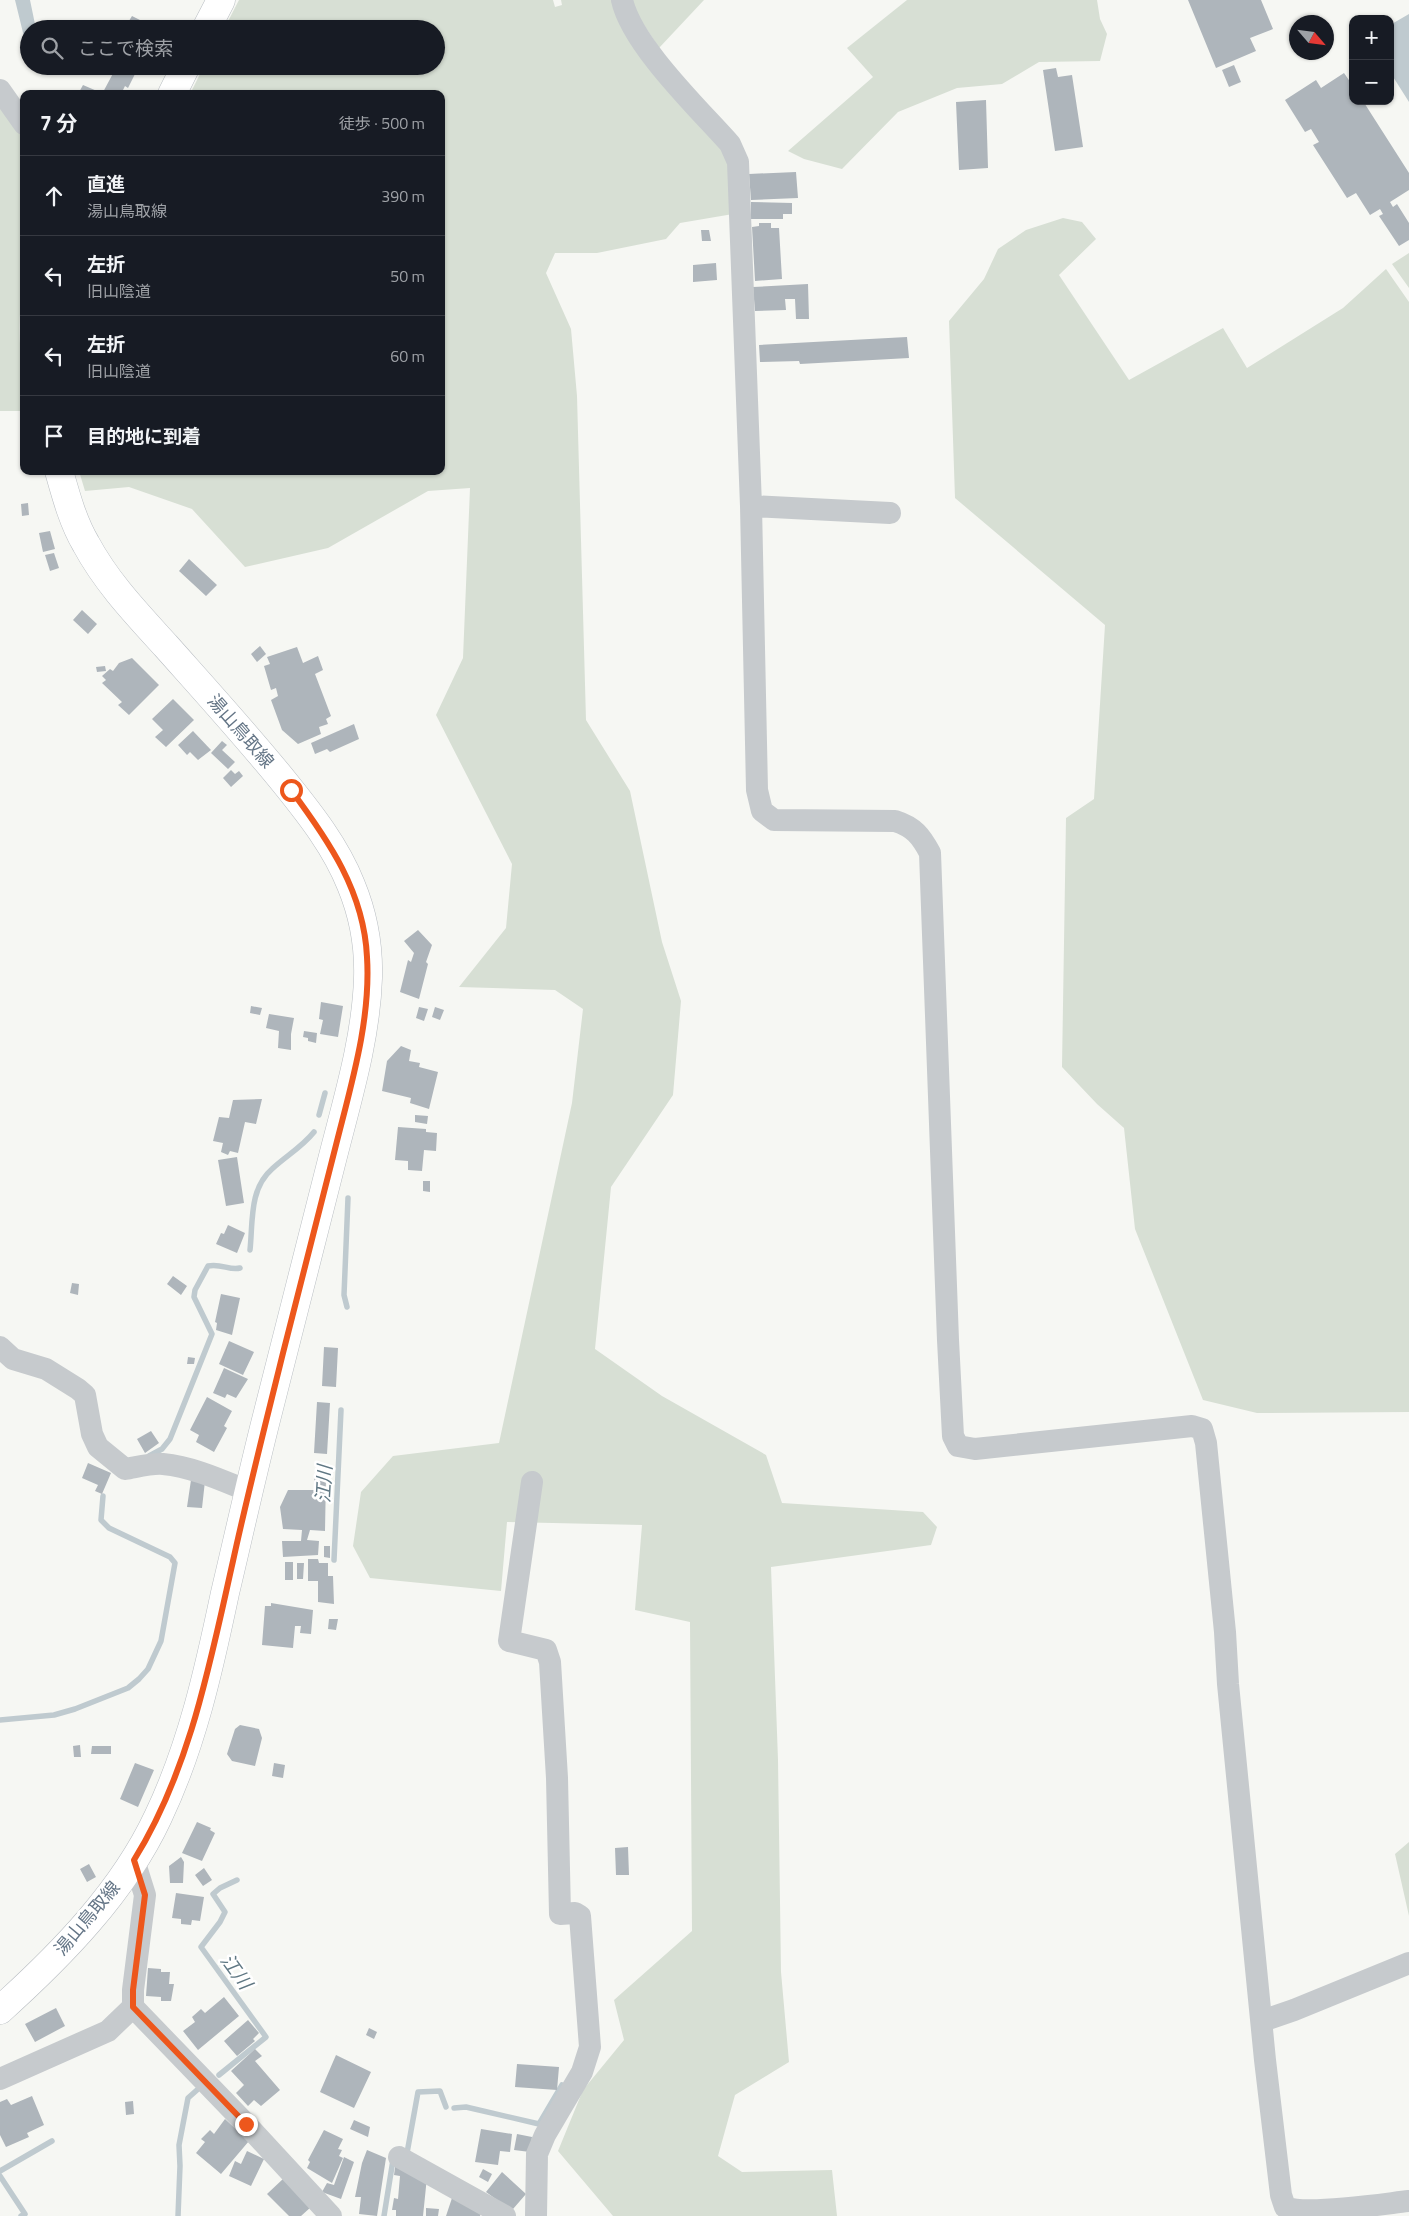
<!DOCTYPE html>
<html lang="ja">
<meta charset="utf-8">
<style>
body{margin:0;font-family:"Titillium Web","Noto Sans JP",sans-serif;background:#20242c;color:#f1f3f6}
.controls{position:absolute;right:15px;top:15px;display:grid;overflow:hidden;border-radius:10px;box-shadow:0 1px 4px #0004}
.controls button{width:45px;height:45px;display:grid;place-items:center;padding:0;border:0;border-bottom:1px solid #363941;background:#171b24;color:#f1f3f6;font:25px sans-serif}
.compass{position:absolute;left:1289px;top:15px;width:45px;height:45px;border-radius:50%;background:#171b24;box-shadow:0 1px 4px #0004;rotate:118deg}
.stop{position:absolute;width:15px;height:15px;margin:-11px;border:4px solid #ed571c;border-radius:50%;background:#fff}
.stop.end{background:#ed571c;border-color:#fff;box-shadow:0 1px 5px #0008}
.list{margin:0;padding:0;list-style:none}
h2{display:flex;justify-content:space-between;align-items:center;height:65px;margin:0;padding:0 20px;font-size:21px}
h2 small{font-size:16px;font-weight:400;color:#9ea1a6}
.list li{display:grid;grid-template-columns:32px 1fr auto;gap:15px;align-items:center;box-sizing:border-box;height:80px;padding:0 20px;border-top:1px solid #363941}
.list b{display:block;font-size:19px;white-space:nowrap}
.list p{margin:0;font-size:16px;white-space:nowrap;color:#9ea1a6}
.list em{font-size:16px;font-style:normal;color:#9ea1a6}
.icon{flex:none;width:28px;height:28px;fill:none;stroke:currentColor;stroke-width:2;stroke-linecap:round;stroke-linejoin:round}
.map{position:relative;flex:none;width:1409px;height:2216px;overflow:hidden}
.search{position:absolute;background:#171b24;box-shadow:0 1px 4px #0004;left:20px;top:20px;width:425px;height:55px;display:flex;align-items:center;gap:12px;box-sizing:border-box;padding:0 18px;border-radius:28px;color:#9ea1a6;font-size:19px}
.panel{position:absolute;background:#171b24;box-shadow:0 1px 4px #0004;left:20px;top:90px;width:425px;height:385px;border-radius:10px}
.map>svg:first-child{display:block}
</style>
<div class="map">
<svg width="1409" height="2216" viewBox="0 0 1409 2216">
<rect width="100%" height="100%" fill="#f6f7f3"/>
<!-- green -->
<path fill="#d7dfd4" d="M 239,0 L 553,0 L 555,7 L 562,5 L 561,0 L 617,0 L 728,152 L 733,214 L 680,223 L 666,239 L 597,253 L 555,253 L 546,273 L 571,329 L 577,396 L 586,720 L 630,791 L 662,942 L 681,1001 L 673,1095 L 611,1187 L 595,1349 L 662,1396 L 766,1455 L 782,1503 L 923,1512 L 937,1527 L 931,1545 L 771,1567 L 778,1760 L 781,1972 L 789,2062 L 735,2095 L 718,2156 L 742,2172 L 832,2170 L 837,2216 L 613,2216 L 558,2151 L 583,2090 L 624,2040 L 614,2000 L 692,1931 L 690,1622 L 635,1610 L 642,1525 L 507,1522 L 501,1591 L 370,1578 L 353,1546 L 361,1492 L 393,1456 L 499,1443 L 572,1103 L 583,1009 L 555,990 L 459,987 L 506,928 L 512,864 L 436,715 L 463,658 L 470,488 L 428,491 L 328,548 L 245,567 L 192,509 L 129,487 L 85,491 L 79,471 L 441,471 L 441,94 L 190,94 L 204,66 L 436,66 L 436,29 L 224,29 Z
M 628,0 L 704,0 L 659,48 Z
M 907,0 L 1097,0 L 1100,19 L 1107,34 L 1100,61 L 1039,62 L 1002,84 L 957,88 L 898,112 L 842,169 L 804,159 L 788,151 L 873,77 L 847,48 Z
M 0,106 L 2,107 L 24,138 L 24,285 C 14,331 24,366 24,411 L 0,411 Z
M 1063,218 L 1082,222 L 1096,239 L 1059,275 L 1129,380 L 1223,328 L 1247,368 L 1343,308 L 1386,269 L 1409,302 L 1409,1412 L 1257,1413 L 1203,1400 L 1135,1229 L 1124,1128 L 1097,1104 L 1062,1067 L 1066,818 L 1094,799 L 1105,625 L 955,498 L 949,321 L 984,279 L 998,249 L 1026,230 Z
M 1409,253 L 1409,288 L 1392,264 Z
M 1409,1842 L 1409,1916 L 1395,1854 Z"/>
<!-- water -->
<path fill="#bfcacf" d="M 15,0 L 30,0 L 36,29 L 29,29 L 29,46 L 24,48 L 26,45 Z
M 1409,14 L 1409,102 L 1390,72 L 1390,25 Z"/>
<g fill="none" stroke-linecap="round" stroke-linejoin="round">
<!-- stream -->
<path stroke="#bfcacf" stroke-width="5.5" d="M 319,1115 L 325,1093
M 250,1250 C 253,1222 249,1189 272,1169 C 286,1156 302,1147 314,1132
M 347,1307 L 344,1295 L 348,1198
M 149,1456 L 162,1449 L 170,1439 L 212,1334 L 194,1297 L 195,1290 L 208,1266 C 221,1263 230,1271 240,1268
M 334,1560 L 341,1410
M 0,1720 L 54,1715 L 75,1709 L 128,1688 L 139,1679 L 148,1669 L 161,1641 L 175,1563 L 170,1557 L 109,1528 L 101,1520 L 103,1496
M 219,2075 L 266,2037 L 201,1947 L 220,1922 L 225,1912 L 213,1894 L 220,1888 L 237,1880
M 454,2108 L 466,2107 L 539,2124 L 562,2085
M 405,2151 L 407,2153 L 418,2092 L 440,2091 L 446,2107
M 0,2171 L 52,2141
M 0,2176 L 25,2214 L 21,2216
M 178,2216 L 180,2166 L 179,2145 L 188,2098 L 197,2090
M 384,2216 L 393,2160"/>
</g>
<!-- building -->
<path fill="#aeb5bb" d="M 1188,0 L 1261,0 L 1273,29 L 1250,38 L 1256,51 L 1216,68 Z
M 132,16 L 144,22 L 144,29 L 124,29 Z
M 1234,65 L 1241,82 L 1229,87 L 1222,70 Z
M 117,66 L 139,66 L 128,88 L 125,86 L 121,94 L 102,94 Z
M 1056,68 L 1058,77 L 1072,75 L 1083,147 L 1055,151 L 1043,70 Z
M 1344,73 L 1353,86 L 1353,101 L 1363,101 L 1409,173 L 1409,190 L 1390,202 L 1393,207 L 1397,204 L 1409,223 L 1409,240 L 1399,246 L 1379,216 L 1383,214 L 1380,209 L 1370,215 L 1356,193 L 1347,198 L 1313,145 L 1319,142 L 1311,129 L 1305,132 L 1285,100 L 1316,80 L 1321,88 Z
M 83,85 L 97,91 L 96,94 L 78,94 Z
M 986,100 L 988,168 L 959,170 L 956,102 Z
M 796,172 L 798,198 L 751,200 L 749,174 Z
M 751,202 L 792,203 L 792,214 L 783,214 L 783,219 L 751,219 Z
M 759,223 L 771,223 L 771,228 L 779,228 L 782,279 L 755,281 L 752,227 L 759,226 Z
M 701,230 L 709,230 L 711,241 L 702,241 Z
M 716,263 L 717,280 L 693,282 L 693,265 Z
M 808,284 L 809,319 L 796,319 L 795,299 L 785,299 L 786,310 L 755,311 L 753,287 Z
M 907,337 L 909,358 L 800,364 L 799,361 L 760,362 L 759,345 Z
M 28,503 L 29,515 L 22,516 L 21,504 Z
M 50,531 L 55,549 L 43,552 L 39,533 Z
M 54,553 L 59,568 L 50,571 L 45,555 Z
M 189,559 L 217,585 L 206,596 L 179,571 Z
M 82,610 L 97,624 L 88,634 L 73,620 Z
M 260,646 L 266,654 L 257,662 L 251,654 Z
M 297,647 L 303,663 L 318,656 L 323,670 L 315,674 L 331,716 L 326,719 L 328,724 L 319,727 L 321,734 L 298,744 L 282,730 L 271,700 L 278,696 L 276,688 L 271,690 L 264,666 L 270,664 L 267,657 Z
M 132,658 L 159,685 L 129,715 L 118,705 L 122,702 L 102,683 L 106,680 L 102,676 L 110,669 L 113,671 L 119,663 Z
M 105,666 L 106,671 L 97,672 L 96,667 Z
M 173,699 L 194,720 L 166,747 L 155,737 L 163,730 L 152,719 Z
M 354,724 L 359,739 L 330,752 L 327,749 L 315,754 L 311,743 Z
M 193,731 L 211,750 L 198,760 L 190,752 L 187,755 L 178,745 Z
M 222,741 L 227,745 L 222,750 L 235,762 L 228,769 L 211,753 Z
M 231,770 L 235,774 L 239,771 L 243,776 L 231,787 L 223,778 Z
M 418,930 L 432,945 L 426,962 L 428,964 L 419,999 L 400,992 L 408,960 L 411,962 L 414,953 L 404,941 Z
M 321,1002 L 343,1006 L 338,1037 L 320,1034 L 323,1020 L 319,1019 Z
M 251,1006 L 262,1008 L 260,1015 L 250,1013 Z
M 419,1007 L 428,1009 L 424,1021 L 416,1018 Z
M 435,1007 L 444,1010 L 440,1020 L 432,1017 Z
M 269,1014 L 294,1018 L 291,1034 L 291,1050 L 278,1048 L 279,1031 L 266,1028 Z
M 304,1031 L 317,1033 L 316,1043 L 308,1041 L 308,1038 L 303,1037 Z
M 401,1046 L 411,1050 L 409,1061 L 420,1063 L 419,1067 L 438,1072 L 429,1109 L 410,1103 L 411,1098 L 382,1091 L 387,1061 Z
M 262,1099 L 256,1124 L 245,1122 L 238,1153 L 230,1151 L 228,1155 L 221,1152 L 223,1143 L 213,1141 L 219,1117 L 229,1118 L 233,1100 Z
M 415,1115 L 428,1116 L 427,1124 L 415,1122 Z
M 398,1127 L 426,1129 L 426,1132 L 437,1133 L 436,1151 L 424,1150 L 422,1171 L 408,1170 L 408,1161 L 395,1160 Z
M 237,1157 L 244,1203 L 226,1206 L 218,1160 Z
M 423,1181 L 430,1181 L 430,1192 L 423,1191 Z
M 228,1225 L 245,1233 L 237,1253 L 216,1244 L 221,1233 L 224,1234 Z
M 173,1276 L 187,1286 L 181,1295 L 167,1284 Z
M 72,1283 L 79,1284 L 78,1295 L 70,1293 Z
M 221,1294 L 240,1298 L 232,1335 L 216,1330 L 217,1323 L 215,1322 Z
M 229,1341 L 254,1352 L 243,1375 L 219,1364 Z
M 324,1347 L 338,1348 L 336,1387 L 322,1386 Z
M 188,1357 L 195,1358 L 194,1364 L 187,1364 Z
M 224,1368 L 248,1379 L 236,1398 L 227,1394 L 225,1398 L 213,1393 Z
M 207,1397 L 232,1411 L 224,1426 L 227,1428 L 214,1452 L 196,1442 L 199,1435 L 190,1430 Z
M 317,1402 L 330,1403 L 327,1454 L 314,1453 Z
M 151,1431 L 159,1443 L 145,1453 L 137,1439 Z
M 88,1463 L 111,1473 L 102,1494 L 95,1491 L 98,1485 L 82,1478 Z
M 314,1477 L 326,1477 L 325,1531 L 310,1530 L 307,1540 L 319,1541 L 318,1555 L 283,1557 L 282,1541 L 301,1541 L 302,1530 L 283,1529 L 280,1507 L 288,1490 L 315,1490 Z
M 191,1480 L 205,1481 L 202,1508 L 187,1507 Z
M 324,1546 L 330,1546 L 330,1558 L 324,1557 Z
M 308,1559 L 318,1559 L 319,1563 L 328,1563 L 328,1576 L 333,1576 L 334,1604 L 318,1602 L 318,1581 L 308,1581 Z
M 285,1562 L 293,1562 L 293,1580 L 285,1580 Z
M 297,1563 L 304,1563 L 303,1579 L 297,1579 Z
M 271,1603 L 313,1610 L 311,1634 L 300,1633 L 301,1626 L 295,1626 L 293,1648 L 262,1645 L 265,1606 L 271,1606 Z
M 329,1619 L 338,1619 L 336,1630 L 328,1629 Z
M 240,1725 L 259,1729 L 262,1738 L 255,1766 L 232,1761 L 227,1754 L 235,1729 Z
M 80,1745 L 81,1757 L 74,1757 L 73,1746 Z
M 92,1746 L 111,1746 L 111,1754 L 91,1754 Z
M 135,1763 L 154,1770 L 138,1807 L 120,1799 Z
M 274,1763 L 285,1765 L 283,1778 L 272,1776 Z
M 197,1822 L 211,1828 L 210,1830 L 215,1833 L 202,1861 L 182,1853 Z
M 628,1847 L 629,1875 L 616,1875 L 615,1848 Z
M 181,1857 L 184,1862 L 183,1883 L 170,1883 L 169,1866 Z
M 89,1864 L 96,1877 L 87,1882 L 80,1869 Z
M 204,1868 L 212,1880 L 203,1886 L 195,1875 Z
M 176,1893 L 204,1897 L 200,1921 L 192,1920 L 191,1925 L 181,1924 L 181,1919 L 172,1918 Z
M 148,1968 L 161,1969 L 161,1972 L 170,1972 L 169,1984 L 174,1984 L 171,2001 L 161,2001 L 161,1997 L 146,1996 Z
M 224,1997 L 239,2016 L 198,2050 L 183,2031 L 195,2022 L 192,2017 L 201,2009 L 205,2013 Z
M 56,2008 L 65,2026 L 35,2042 L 25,2024 Z
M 248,2020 L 259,2033 L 253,2039 L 255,2041 L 237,2056 L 224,2041 Z
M 369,2028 L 377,2032 L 374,2039 L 366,2035 Z
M 255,2049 L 262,2056 L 255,2061 L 280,2090 L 261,2106 L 254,2100 L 248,2106 L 236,2093 L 244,2085 L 231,2071 Z
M 336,2055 L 371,2072 L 354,2108 L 320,2092 Z
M 517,2064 L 559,2067 L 557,2090 L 515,2087 Z
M 32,2096 L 44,2125 L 27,2133 L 29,2137 L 6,2147 L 0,2135 L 0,2102 L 7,2099 L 11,2105 Z
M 133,2101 L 134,2114 L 126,2115 L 125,2102 Z
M 225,2119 L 249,2141 L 221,2174 L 196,2153 L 205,2142 L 201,2139 L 210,2130 L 214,2134 Z
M 354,2120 L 370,2127 L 368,2137 L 350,2129 Z
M 481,2129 L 512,2134 L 510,2152 L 500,2151 L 498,2165 L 475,2162 Z
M 324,2130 L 343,2139 L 338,2149 L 342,2150 L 339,2156 L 343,2158 L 332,2183 L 307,2168 L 310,2162 L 308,2160 Z
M 517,2134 L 532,2137 L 530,2152 L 514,2150 Z
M 367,2150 L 386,2158 L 377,2216 L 359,2214 L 361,2197 L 355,2197 L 362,2163 Z
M 247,2151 L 264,2159 L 251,2186 L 229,2176 L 235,2161 L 241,2164 Z
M 344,2157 L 354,2162 L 341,2199 L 322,2192 L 327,2183 L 334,2185 Z
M 396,2161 L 427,2177 L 423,2216 L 396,2216 L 396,2210 L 392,2210 L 394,2198 L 398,2199 L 400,2176 L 394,2175 Z
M 483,2169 L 492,2174 L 488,2182 L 479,2177 Z
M 502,2172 L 526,2194 L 513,2209 L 504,2205 L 486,2192 Z
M 284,2178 L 311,2207 L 301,2216 L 289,2216 L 267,2194 Z
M 452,2198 L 483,2208 L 480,2216 L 446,2216 Z
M 426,2208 L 439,2209 L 438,2216 L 426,2216 Z"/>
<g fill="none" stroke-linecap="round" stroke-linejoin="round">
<defs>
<path id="secondary" d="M 206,29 L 221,0
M 172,94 L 186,66
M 0,2010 C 61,1955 123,1892 158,1817 C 192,1746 209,1669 225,1593 C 239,1534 252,1475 267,1416 C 288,1332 310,1248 331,1164 C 346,1104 366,1041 368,978 C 369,946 363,914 351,885 C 336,847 310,814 285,783 C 247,736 206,691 166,646 C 137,614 107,583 86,544 C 73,522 66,496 59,471"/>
</defs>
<!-- secondary casing -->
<use href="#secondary" stroke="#b8bdc2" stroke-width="29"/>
<!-- street -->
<path stroke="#c6cacd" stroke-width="22" d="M 622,0 C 632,45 699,109 730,144 L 738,162 L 751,506 L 757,790 L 762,811 L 774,820 L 895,821 C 914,827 921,836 930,853 L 948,1340 L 953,1436 L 958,1446 L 975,1449 L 1192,1426 L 1202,1429 L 1206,1443 L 1225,1632 L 1228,1684 L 1265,2060 L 1281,2195 L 1285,2207 C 1306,2216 1382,2204 1409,2201
M 0,90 L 24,124
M 751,506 L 890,513
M 0,1347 L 13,1359 L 46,1369 L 78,1389 L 85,1395 L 92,1434 L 98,1447 L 125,1469 C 137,1467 151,1463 163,1464 C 193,1467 221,1480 248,1491
M 532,1482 L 509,1641 L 546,1650 L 550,1662 L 557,1778 L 560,1914 L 575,1913 L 580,1916 L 590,2047 L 582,2072 L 545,2135 L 537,2154 L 536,2216
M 134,1860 L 145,1895 L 133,1990 L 133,2007 L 246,2124 L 331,2216
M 1262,2021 L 1294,2010 L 1409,1963
M 0,2079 L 108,2031 L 133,2007
M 399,2157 L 505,2216"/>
<!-- secondary -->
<use href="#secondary" stroke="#fff" stroke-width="28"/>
</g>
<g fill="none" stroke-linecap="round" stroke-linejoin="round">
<!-- route -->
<path stroke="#ed571c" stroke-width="6" d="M 246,2124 L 133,2007 L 133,1990 L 145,1895 L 134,1860 C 190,1770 210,1663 233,1561 C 248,1492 266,1422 283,1353 C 301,1284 318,1214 336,1145 C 351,1085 371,1020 367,957 C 364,892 329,841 291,790"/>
</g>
<g text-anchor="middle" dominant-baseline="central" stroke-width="5" stroke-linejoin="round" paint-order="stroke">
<!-- street labels -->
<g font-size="18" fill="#647586" stroke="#fff">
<text transform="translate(241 731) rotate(49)">湯山鳥取線</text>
<text transform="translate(87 1918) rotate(-50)">湯山鳥取線</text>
</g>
<!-- water labels -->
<g font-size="19" font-style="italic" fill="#5f7783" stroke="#fff">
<text transform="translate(323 1484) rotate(-87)">江川</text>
<text transform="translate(237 1971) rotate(54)">江川</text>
</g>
</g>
</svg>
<div class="controls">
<button>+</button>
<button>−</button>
</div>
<svg class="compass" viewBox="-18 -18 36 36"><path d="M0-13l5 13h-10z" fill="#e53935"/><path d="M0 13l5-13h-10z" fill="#9ea1a6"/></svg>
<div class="stop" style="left:291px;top:790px"></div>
<div class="stop end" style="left:246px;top:2124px"></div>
<div class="search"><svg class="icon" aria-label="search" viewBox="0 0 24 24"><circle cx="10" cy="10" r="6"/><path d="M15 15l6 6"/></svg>ここで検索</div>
<section class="panel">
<h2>7 分<small>徒歩 · 500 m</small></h2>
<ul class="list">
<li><svg class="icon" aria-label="ahead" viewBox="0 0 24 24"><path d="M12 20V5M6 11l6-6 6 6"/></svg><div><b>直進</b><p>湯山鳥取線</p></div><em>390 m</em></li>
<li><svg class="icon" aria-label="left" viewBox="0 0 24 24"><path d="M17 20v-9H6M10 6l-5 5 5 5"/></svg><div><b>左折</b><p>旧山陰道</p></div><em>50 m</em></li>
<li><svg class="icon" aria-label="left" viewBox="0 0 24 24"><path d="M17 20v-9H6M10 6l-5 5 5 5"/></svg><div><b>左折</b><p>旧山陰道</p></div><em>60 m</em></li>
<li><svg class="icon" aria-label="arrive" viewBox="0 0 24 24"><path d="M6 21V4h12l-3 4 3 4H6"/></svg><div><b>目的地に到着</b></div></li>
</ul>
</section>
</div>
